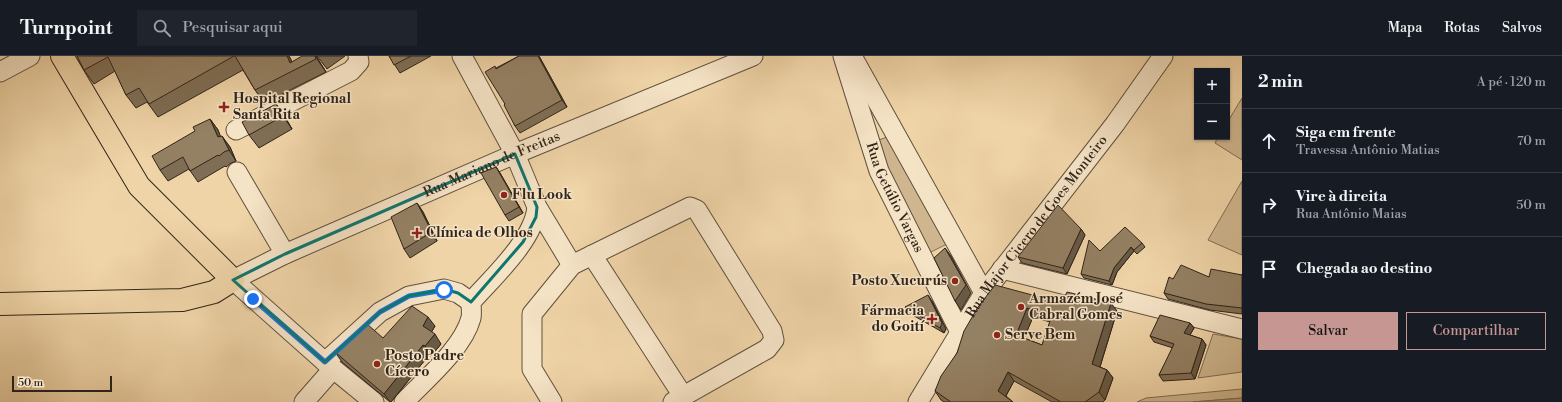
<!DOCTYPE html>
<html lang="pt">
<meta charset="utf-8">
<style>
body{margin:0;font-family:"Libre Bodoni",serif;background:#20242c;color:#f1f3f6}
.controls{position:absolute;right:12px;top:12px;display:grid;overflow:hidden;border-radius:0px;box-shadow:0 1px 3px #0004}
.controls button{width:36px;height:36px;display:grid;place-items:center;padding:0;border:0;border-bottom:1px solid #363941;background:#171b24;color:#f1f3f6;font:20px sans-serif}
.scale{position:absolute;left:12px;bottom:10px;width:100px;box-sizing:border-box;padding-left:4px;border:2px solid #31241a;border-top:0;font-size:11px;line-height:14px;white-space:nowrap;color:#31241a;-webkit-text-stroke:3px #f5e3c6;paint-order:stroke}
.stop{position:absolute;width:12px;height:12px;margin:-9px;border:3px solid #1a73e8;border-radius:50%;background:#fff}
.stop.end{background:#1a73e8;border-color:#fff;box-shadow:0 1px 4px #0008}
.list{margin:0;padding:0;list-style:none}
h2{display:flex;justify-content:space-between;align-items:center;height:52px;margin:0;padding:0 16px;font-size:17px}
h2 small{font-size:13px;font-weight:400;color:#9ea1a6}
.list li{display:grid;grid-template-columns:26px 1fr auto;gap:12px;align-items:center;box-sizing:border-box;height:64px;padding:0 16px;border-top:1px solid #363941}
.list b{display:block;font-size:15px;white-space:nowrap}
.list p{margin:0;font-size:13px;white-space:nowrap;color:#9ea1a6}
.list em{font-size:13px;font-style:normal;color:#9ea1a6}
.actions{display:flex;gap:8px;padding:12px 16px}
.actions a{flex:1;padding:9px 0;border:1px solid #c59692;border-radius:0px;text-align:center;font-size:14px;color:#c59692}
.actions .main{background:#c59692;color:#111}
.icon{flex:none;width:22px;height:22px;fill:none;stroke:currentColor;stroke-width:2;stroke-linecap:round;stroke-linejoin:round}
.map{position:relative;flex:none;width:1242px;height:346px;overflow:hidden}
header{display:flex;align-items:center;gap:24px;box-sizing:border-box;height:56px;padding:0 20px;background:#171b24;border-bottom:1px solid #363941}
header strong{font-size:19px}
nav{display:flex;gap:22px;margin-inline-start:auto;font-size:14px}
.search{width:280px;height:36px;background:#20242c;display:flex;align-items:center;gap:10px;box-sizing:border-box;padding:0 14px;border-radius:0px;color:#9ea1a6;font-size:15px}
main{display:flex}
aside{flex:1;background:#171b24}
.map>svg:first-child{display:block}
</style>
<header>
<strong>Turnpoint</strong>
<div class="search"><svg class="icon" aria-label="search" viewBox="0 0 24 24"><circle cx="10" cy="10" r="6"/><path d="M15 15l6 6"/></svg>Pesquisar aqui</div>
<nav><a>Mapa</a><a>Rotas</a><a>Salvos</a></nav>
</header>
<main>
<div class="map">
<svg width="1242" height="346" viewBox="0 0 1242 346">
<rect width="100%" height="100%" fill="#efd4a7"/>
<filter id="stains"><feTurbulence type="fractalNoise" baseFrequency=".005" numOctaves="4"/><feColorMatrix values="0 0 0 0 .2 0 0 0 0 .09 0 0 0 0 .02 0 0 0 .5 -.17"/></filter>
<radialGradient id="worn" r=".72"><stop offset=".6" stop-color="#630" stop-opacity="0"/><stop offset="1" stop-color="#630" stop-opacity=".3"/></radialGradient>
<!-- green -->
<path fill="#cfb68f" stroke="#806d54" d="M 1242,42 L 1242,104 L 1215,87 L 1218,81 L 1227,81 L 1227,67 Z
M 887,81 L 947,188 L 925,199 L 873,86 Z
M 1242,125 L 1242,199 L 1208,184 Z
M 1213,278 L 1242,283 L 1242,316 L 1198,322 Z
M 1242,333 L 1242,342 L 1192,346 L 1137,346 L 1146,342 Z"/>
<!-- water -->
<path fill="#ae9877" stroke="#7c6a52" d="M 1242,342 L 1242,346 L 1193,346 Z"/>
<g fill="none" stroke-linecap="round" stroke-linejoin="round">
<defs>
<g id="minor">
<path d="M 462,0 L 515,98 L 537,151 L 572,209"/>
<path id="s1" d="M 843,0 L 879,115 L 960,276"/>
<path d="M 852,0 L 984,237"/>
<path d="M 0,16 L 30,0"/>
<path d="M 236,74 L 351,15 L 359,6 L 358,0"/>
<path d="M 237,116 L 285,198"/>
<path d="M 592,199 L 683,340"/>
<path d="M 1002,213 L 1242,273"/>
<path d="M 325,306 L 380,256 L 409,240 L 444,233 L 458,237 L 471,246"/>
<path d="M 304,346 L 333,313"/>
<path id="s2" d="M 374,346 L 325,306 L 233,224 L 285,198 L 515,98 L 753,0"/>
<path d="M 404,346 C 426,323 463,292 471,262 C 472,257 471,251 471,246 C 493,221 534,184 537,151"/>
<path d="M 552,346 L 532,313 L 532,258 L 572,209 L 690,151 L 697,154 L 772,275 L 774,284 L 767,293 L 673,346"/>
<path id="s3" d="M 918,346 L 984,237 L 1115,68 L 1163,0"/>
</g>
<path id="major" d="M 0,248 L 182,244 L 214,236 L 233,224 L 139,130 L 62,0"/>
</defs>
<!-- minor casing -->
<use href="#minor" stroke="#60503d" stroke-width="21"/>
<!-- major casing -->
<use href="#major" stroke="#31241a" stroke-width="24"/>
<!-- minor -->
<use href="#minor" stroke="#f5e3c6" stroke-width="19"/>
<!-- major -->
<use href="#major" stroke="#efd4a7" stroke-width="22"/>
</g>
<!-- wall -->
<path fill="#7f6e55" stroke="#31241a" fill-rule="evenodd" d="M 77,0 L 289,0 L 292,6 L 316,0 L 326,16 L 264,47 L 255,34 L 243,14 L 158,61 L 147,46 L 136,52 L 126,39 L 115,15 L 94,28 L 84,14 Z
M 317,0 L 345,0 L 327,13 Z
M 389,0 L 431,0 L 400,17 Z
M 519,0 L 539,0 L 567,51 L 520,77 L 515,70 L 505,48 L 496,12 Z
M 276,48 L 285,61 L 292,73 L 259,92 L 249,79 Z
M 210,63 L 218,74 L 220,80 L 230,91 L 236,105 L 231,107 L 226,111 L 225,110 L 198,126 L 189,113 L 168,125 L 160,114 Z
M 496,111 L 500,117 L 523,157 L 509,165 L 505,159 Z
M 417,147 L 423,156 L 437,185 L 410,202 L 404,193 Z
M 1081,173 L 1085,179 L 1067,218 L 1022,207 L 1018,201 Z
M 1142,187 L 1145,191 L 1137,198 L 1134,195 L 1117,216 L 1112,229 L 1084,222 L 1081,218 L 1100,195 Z
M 1242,219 L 1242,258 L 1210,254 L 1168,243 L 1164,237 L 1173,223 Z
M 932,245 L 946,273 L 944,277 L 909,257 L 905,251 Z
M 1062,247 L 1117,255 L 1100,311 L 1107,314 L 1113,322 L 1105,344 L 1103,346 L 1052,346 L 1014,325 L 1006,340 L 1013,346 L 944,346 L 941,344 L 935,335 L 957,297 L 978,251 ZM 1033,261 L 1050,266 L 1042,289 L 1024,282 Z
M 1190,267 L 1194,272 L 1190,279 L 1202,283 L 1206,289 L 1195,323 L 1163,325 L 1159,319 L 1173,292 L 1154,286 L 1150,280 Z
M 435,270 L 431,276 L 441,288 L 431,300 L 429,299 L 391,346 L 390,346 L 342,306 L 335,296 Z"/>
<!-- shaded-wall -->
<path fill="#685a45" stroke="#31241a" d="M 287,0 L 289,0 L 296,13 L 290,7 Z
M 315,0 L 316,0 L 326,16 Z
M 538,0 L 539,0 L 567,51 L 562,44 Z
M 276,48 L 285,61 L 292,73 L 283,60 Z
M 210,63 L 218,74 L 225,92 L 218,81 Z
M 222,80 L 230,91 L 236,105 L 229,94 Z
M 496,111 L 500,117 L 523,157 L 519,151 Z
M 417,147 L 423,156 L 437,185 L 432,176 Z
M 1081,173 L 1085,179 L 1067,218 L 1063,212 Z
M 1131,191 L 1134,195 L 1117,216 L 1112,229 L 1109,225 L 1114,212 Z
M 945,192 L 951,200 L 971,237 L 961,254 L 955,245 Z
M 928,239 L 932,245 L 946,273 L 944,277 L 940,272 Z
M 1111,247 L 1117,255 L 1098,317 L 1092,308 Z
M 1027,252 L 1033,261 L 1022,287 L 1016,279 Z
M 428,261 L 435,270 L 430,279 L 423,270 Z
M 1190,267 L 1194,272 L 1188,282 L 1184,277 Z
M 435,278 L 441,288 L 431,300 L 425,290 Z
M 1202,283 L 1206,289 L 1195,323 L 1191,317 Z
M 423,289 L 429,299 L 391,346 L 390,346 L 384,338 Z
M 1107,314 L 1113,322 L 1105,344 L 1099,336 Z
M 1008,316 L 1014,325 L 1004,343 L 998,335 Z"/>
<!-- building -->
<path fill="#948063" stroke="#31241a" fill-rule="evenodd" d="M 77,0 L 234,0 L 149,48 L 139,32 L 126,39 L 108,1 L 84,14 Z
M 235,0 L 287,0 L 290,7 L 302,0 L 315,0 L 316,3 L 255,34 Z
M 389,0 L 411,0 L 394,9 Z
M 519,0 L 538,0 L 562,44 L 515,70 L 504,49 L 505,48 L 485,16 L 495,10 L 496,13 Z
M 276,48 L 283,60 L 249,79 L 242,66 Z
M 210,63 L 218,81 L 222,80 L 229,94 L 224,96 L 219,100 L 218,99 L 190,115 L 183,101 L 160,114 L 152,100 L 195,75 L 193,71 Z
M 496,111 L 519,151 L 505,159 L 481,117 Z
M 417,147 L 432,176 L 404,193 L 391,161 Z
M 1058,149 L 1081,173 L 1063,212 L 1018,201 Z
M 1125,171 L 1142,187 L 1134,194 L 1131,191 L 1114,212 L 1109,225 L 1081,218 L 1089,184 L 1100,195 Z
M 945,192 L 966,229 L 955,245 L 934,202 Z
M 1181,209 L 1209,221 L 1211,213 L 1242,219 L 1242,252 L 1206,248 L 1164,237 L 1169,221 L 1173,223 Z
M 995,229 L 1062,247 L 1067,236 L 1111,247 L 1092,308 L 1107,314 L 1099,336 L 1085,346 L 1061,346 L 1008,316 L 998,335 L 1013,346 L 951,346 L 935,335 L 941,320 L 957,297 L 964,275 L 978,251 ZM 1027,252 L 1052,259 L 1042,289 L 1016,279 Z
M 928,239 L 942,267 L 940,272 L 905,251 Z
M 412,250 L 428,261 L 423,270 L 435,278 L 425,290 L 423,289 L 384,338 L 335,296 L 367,268 L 383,282 Z
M 1160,259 L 1190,267 L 1184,277 L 1202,283 L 1191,317 L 1159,319 L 1174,288 L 1150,280 Z"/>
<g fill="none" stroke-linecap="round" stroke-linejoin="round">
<!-- route -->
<path stroke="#1a73e8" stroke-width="5" d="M 253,243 L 325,306 L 380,256 L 409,240 L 444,234"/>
</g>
<!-- marked area -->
<path fill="none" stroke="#0f766e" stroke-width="3" stroke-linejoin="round" d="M 515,98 L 537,151 L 536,161 L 523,186 L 471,246 L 458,237 L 444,233 L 409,240 L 380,256 L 325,306 L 233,224 L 285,198 Z"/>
<!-- markers -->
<g fill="#8f2418" stroke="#f5e3c6" stroke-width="1.5">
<path d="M222 45h4v4h4v4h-4v4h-4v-4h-4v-4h4z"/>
<circle cx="504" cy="139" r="4"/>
<path d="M415 171h4v4h4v4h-4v4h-4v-4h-4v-4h4z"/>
<circle cx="955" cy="225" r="4"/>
<circle cx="1021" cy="251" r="4"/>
<path d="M930 257h4v4h4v4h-4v4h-4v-4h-4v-4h4z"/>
<circle cx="997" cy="279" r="4"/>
<circle cx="377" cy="308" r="4"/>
</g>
<g text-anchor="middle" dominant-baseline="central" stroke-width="3" stroke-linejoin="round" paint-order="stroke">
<!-- poi labels -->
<g font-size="14" font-weight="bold" fill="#31241a" stroke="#f5e3c6" text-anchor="start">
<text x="233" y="43">Hospital Regional<tspan x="233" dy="16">Santa Rita</tspan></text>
<text x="512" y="139">Flu Look</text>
<text x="426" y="177">Clínica de Olhos</text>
<text x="947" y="225" text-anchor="end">Posto Xucurús</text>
<text x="1029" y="243">Armazém José<tspan x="1029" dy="16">Cabral Gomes</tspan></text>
<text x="924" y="255" text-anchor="end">Fármacia<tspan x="924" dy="16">do Goití</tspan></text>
<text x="1005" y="279">Serve Bem</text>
<text x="385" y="300">Posto Padre<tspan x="385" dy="16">Cícero</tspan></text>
</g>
<!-- street labels -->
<g font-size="14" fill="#31241a" stroke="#f5e3c6">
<text stroke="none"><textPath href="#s2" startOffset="470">Rua Mariano de Freitas</textPath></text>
<text stroke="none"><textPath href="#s1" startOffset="151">Rua Getúlio Vargas</textPath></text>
<text stroke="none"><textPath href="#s3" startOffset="212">Rua Major Cicero de Goes Monteiro</textPath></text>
</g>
</g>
<rect width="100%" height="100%" filter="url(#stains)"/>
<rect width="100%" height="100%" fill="url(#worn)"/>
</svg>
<div class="controls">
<button>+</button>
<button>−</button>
</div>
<div class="scale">50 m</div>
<div class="stop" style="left:444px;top:234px"></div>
<div class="stop end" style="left:253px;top:243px"></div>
</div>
<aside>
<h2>2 min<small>A pé · 120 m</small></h2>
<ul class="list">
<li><svg class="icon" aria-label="ahead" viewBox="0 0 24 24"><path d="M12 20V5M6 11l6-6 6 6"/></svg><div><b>Siga em frente</b><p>Travessa Antônio Matias</p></div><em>70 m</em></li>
<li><svg class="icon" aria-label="right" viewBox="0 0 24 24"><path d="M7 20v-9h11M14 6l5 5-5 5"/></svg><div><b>Vire à direita</b><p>Rua Antônio Maias</p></div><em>50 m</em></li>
<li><svg class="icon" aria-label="arrive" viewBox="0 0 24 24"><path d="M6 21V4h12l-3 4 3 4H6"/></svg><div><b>Chegada ao destino</b></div></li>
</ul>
<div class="actions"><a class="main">Salvar</a><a>Compartilhar</a></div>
</aside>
</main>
